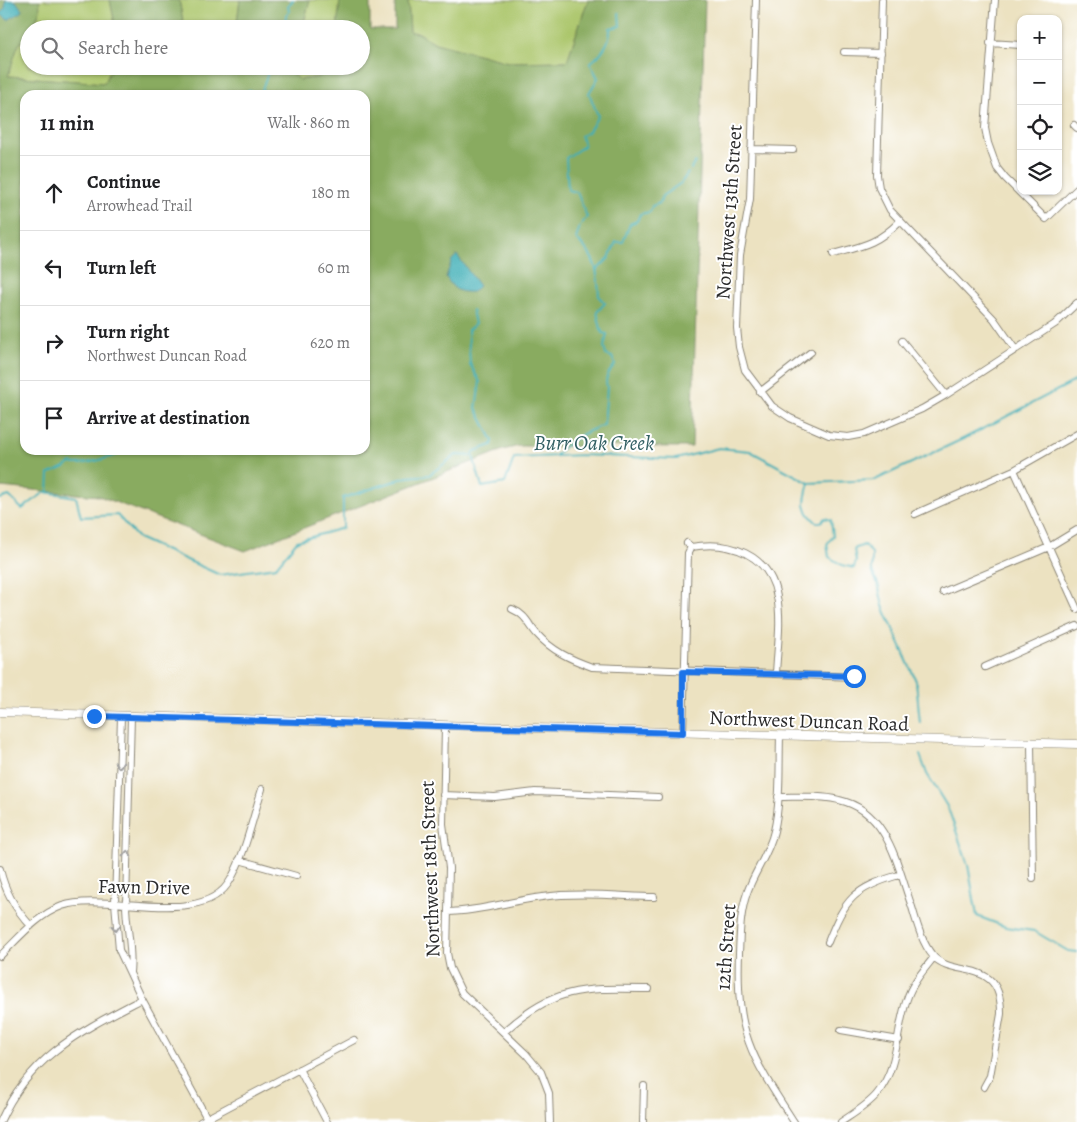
<!DOCTYPE html>
<meta charset="utf-8">
<style>
body{margin:0;font-family:Alegreya,serif;background:#f2f2f2;color:#202124}
.controls{position:absolute;right:15px;top:15px;display:grid;overflow:hidden;border-radius:10px;box-shadow:0 1px 4px #0004}
.controls button{width:45px;height:45px;display:grid;place-items:center;padding:0;border:0;border-bottom:1px solid #e0e0e0;background:#fff;color:#202124;font:25px sans-serif}
.stop{position:absolute;width:15px;height:15px;margin:-11px;border:4px solid #1a73e8;border-radius:50%;background:#fff}
.stop.end{background:#1a73e8;border-color:#fff;box-shadow:0 1px 5px #0008}
.list{margin:0;padding:0;list-style:none}
h2{display:flex;justify-content:space-between;align-items:center;height:65px;margin:0;padding:0 20px;font-size:21px}
h2 small{font-size:16px;font-weight:400;color:#757577}
.list li{display:grid;grid-template-columns:32px 1fr auto;gap:15px;align-items:center;box-sizing:border-box;height:75px;padding:0 20px;border-top:1px solid #e0e0e0}
.list b{display:block;font-size:19px;white-space:nowrap}
.list p{margin:0;font-size:16px;white-space:nowrap;color:#757577}
.list em{font-size:16px;font-style:normal;color:#757577}
.icon{flex:none;width:28px;height:28px;fill:none;stroke:currentColor;stroke-width:2;stroke-linecap:round;stroke-linejoin:round}
.map{position:relative;flex:none;width:1077px;height:1122px;overflow:hidden}
.search{position:absolute;background:#fff;box-shadow:0 1px 4px #0004;left:20px;top:20px;width:350px;height:55px;display:flex;align-items:center;gap:12px;box-sizing:border-box;padding:0 18px;border-radius:28px;color:#757577;font-size:19px}
.panel{position:absolute;background:#fff;box-shadow:0 1px 4px #0004;left:20px;top:90px;width:350px;height:365px;border-radius:15px}
.map>svg:first-child{display:block}
</style>
<div class="map">
<svg width="1077" height="1122" viewBox="0 0 1077 1122">
<rect width="100%" height="100%" fill="#fff"/>
<filter id="ink" filterUnits="userSpaceOnUse"><feTurbulence type="fractalNoise" baseFrequency=".02" numOctaves="2"/><feDisplacementMap in="SourceGraphic" scale="10" xChannelSelector="R" yChannelSelector="G"/><feConvolveMatrix kernelMatrix="1 2 1 2 8 2 1 2 1" color-interpolation-filters="sRGB"/></filter>
<filter id="wash" filterUnits="userSpaceOnUse"><feTurbulence type="fractalNoise" baseFrequency=".0096" numOctaves="4" result="noise"/><feDisplacementMap in="SourceGraphic" scale="20" xChannelSelector="R" yChannelSelector="G"/><feGaussianBlur stdDeviation="1.12" result="paint"/><feColorMatrix in="noise" values="0 0 0 0 0 0 0 0 0 0 0 0 0 0 0 0 0 1.4 0 .05"/><feComposite in="paint" operator="in"/></filter>
<g filter="url(#wash)">
<rect width="100%" height="100%" fill="#ece2c1"/>
<!-- green -->
<path fill="#acc66c" stroke="#6c784c" d="M 39,0 L 110,0 L 116,29 L 31,29 L 38,16 Z
M 179,0 L 240,0 L 236,29 L 188,29 L 183,21 Z
M 310,0 L 340,0 L 337,29 L 302,29 Z
M 408,0 L 588,0 L 567,61 L 508,62 L 435,43 L 419,33 L 410,32 Z
M 29,33 L 29,66 L 113,66 L 104,83 L 7,76 L 18,46 Z
M 292,66 L 328,66 L 319,77 L 300,80 L 294,76 Z"/>
<!-- forest -->
<path fill="#89ab60" stroke="#5a6b46" fill-rule="evenodd" d="M 0,0 L 6,0 L 5,8 L 15,0 L 39,0 C 42,11 36,20 31,29 L 29,29 L 29,33 L 18,46 L 8,76 L 104,83 L 113,66 L 292,66 L 294,76 L 300,80 L 319,77 L 328,66 L 361,66 L 361,29 L 337,29 L 340,0 L 370,0 L 370,29 L 395,29 L 395,0 L 408,0 L 410,32 L 419,33 L 435,43 L 508,62 L 567,61 L 588,0 L 705,0 L 692,447 L 519,446 L 503,450 L 245,551 L 99,496 L 0,487 ZM 25,95 L 365,95 L 365,450 L 25,450 Z
M 110,0 L 179,0 L 183,21 L 188,29 L 116,29 Z
M 240,0 L 310,0 L 302,29 L 236,29 Z"/>
<!-- water -->
<path fill="#3daeb6" stroke="#346c70" d="M 6,0 L 16,1 L 23,11 L 8,20 L 0,14 L 5,8 Z
M 457,255 L 479,286 L 473,292 C 458,293 453,289 446,277 L 452,260 Z"/>
<g fill="none" stroke-linecap="round" stroke-linejoin="round">
<!-- stream -->
<path stroke="#3daeb6" stroke-width="2" d="M 284,29 L 286,16 L 289,12 L 288,6 L 293,0
M 240,95 L 240,93 L 249,91 L 261,93 L 270,66
M 691,169 L 695,162
M 597,270 L 609,258 L 616,242 L 623,242 L 630,224 L 637,221 L 640,214 L 650,212 L 652,206 L 660,203 L 662,196 L 681,183 L 688,173
M 472,455 L 475,451 L 492,445 L 493,441 L 476,408 L 480,382 L 470,364 L 468,330 L 475,324 L 472,310
M 556,455 C 571,440 584,432 604,425 L 607,387 C 604,378 609,372 615,365 L 612,357 L 606,355 L 604,347 L 607,334 L 602,333 L 597,312 L 605,303 L 599,297 C 598,271 596,256 576,239 L 580,226 L 587,217 L 577,192 L 568,190 L 566,158 L 584,146 L 581,136 L 589,131 L 598,116 L 589,93 L 598,78 L 590,63 C 601,55 611,42 610,28 L 620,26 L 619,13
M 809,483 C 804,502 801,508 816,522 L 821,522 L 825,518 L 831,520 L 833,536 L 827,544 L 829,557 L 842,565 L 854,568 L 856,561 L 854,549 L 864,545 L 872,553 L 872,571 L 878,584 L 883,606 L 916,681 L 920,723
M 809,483 L 875,480 L 965,438 L 1077,380
M 48,493 L 49,474 C 57,470 64,469 71,463 C 80,467 118,456 126,450
M 0,499 L 9,496 L 22,509 L 45,492 L 76,497 L 81,517 L 117,515 L 138,538 L 220,575 L 276,567 L 297,541 L 343,528 L 343,498 L 407,477 L 429,475 L 456,455 L 473,456 L 482,487 L 505,483 L 514,458 L 581,455 L 676,459 L 719,448 L 750,451 L 809,483
M 920,755 L 927,774 L 948,808 L 968,865 L 977,916 L 1006,927 L 1034,931 L 1068,951 L 1077,952"/>
</g>
</g>
<g filter="url(#ink)">
<g fill="none" stroke-linecap="round" stroke-linejoin="round">
<defs>
<path id="minor" d="M 756,0 L 750,199 L 740,255 L 737,328 L 739,347 L 745,370 L 772,406 L 790,418 L 829,435 L 848,437 L 864,434 L 922,409 L 946,395 L 1055,324 L 1077,303
M 882,0 L 877,175 L 879,188 L 890,210 L 994,319 L 1015,349
M 995,0 L 985,128 L 988,143 L 997,168 L 1005,178 L 1046,219 L 1077,189
M 990,43 L 1021,45
M 844,52 L 881,53
M 1074,125 L 1077,128
M 751,149 L 793,150
M 833,254 C 863,246 877,244 900,221
M 902,341 L 946,395
M 760,392 L 811,352
M 1014,470 L 1077,609
M 915,514 L 1014,470 L 1077,434
M 691,547 C 729,540 770,554 777,597 C 782,621 777,650 776,674
M 943,592 L 1049,547 L 1077,530
M 512,609 C 526,615 527,622 536,633 C 552,651 570,659 592,667 L 855,677
M 985,667 L 1077,626
M 121,717 L 115,903 L 119,950 L 142,999 L 209,1122
M 445,727 L 443,824 L 449,868 L 447,953 L 450,968 L 462,993 L 526,1054 L 541,1072 L 549,1093 L 550,1122
M 683,733 L 688,553 L 691,547 L 687,543
M 780,736 C 779,767 781,801 774,831 C 769,854 754,872 747,893 C 740,913 740,933 739,953 C 736,1035 751,1056 794,1122
M 1031,743 L 1033,878
M 443,795 L 495,797 L 535,792 L 658,797
M 778,797 C 798,797 820,795 839,800 C 889,811 897,866 912,907 C 917,924 922,943 933,956 C 953,979 1002,956 1001,1014 L 990,1076 L 984,1087
M 239,860 L 296,876
M 0,869 C 5,892 15,909 31,926
M 448,912 C 482,911 510,901 542,897 C 579,892 617,896 654,897
M 828,942 C 845,899 854,888 899,875
M 0,956 C 18,939 37,915 62,906 C 108,891 204,930 231,879 C 245,854 253,817 262,789
M 130,972 C 133,950 126,927 126,904 L 131,717
M 841,1030 L 899,1040
M 504,1032 C 554,986 584,988 649,989
M 299,1069 L 327,1122
M 0,1122 C 30,1055 81,1031 142,999
M 200,1122 L 354,1040
M 643,1122 L 644,1086
M 841,1122 C 853,1114 868,1105 877,1094 C 900,1065 895,1032 907,999 C 912,983 924,970 934,957"/>
<path id="tertiary" d="M 0,712 L 1077,744"/>
</defs>
<!-- minor casing -->
<use href="#minor" stroke="#8c8676" stroke-width="8"/>
<!-- tertiary casing -->
<use href="#tertiary" stroke="#8c8676" stroke-width="9"/>
<!-- minor -->
<use href="#minor" stroke="#fff" stroke-width="6"/>
<!-- tertiary -->
<use href="#tertiary" stroke="#fff" stroke-width="8"/>
</g>
<!-- one-way arrows -->
<defs><path id="oneway-chevron" d="M-2-3.5L2.5 0L-2 3.5" fill="none" stroke-width="1.6" stroke-linecap="round" stroke-linejoin="round" transform="scale(1.25)"/></defs>
<g stroke="#a0a0a0">
<use href="#oneway-chevron" transform="translate(119 765) rotate(92)"/>
<use href="#oneway-chevron" transform="translate(127 854) rotate(-88)"/>
<use href="#oneway-chevron" transform="translate(116 928) rotate(87)"/>
</g>
</g>
<g fill="none" stroke-linecap="round" stroke-linejoin="round" filter="url(#ink)">
<!-- route -->
<path stroke="#1a73e8" stroke-width="6" d="M 94,716 L 683,733 L 683,672 L 854,676"/>
</g>
<g text-anchor="middle" dominant-baseline="central" stroke-width="4" stroke-linejoin="round" paint-order="stroke">
<!-- street labels -->
<g font-size="20" fill="#2b2b2b" stroke="#fff">
<text transform="translate(729 212) rotate(-86)">Northwest 13th Street</text>
<text transform="translate(809 721) rotate(2)">Northwest Duncan Road</text>
<text transform="translate(430 869) rotate(-92)">Northwest 18th Street</text>
<text transform="translate(144 887) rotate(1)">Fawn Drive</text>
<text transform="translate(726 947) rotate(-86)">12th Street</text>
</g>
<!-- water labels -->
<g font-size="21" font-style="italic" fill="#325f63" stroke="#fff">
<text x="594" y="443">Burr Oak Creek</text>
</g>
</g>
</svg>
<div class="controls">
<button>+</button>
<button>−</button>
<button><svg class="icon" aria-label="locate" viewBox="0 0 24 24"><circle cx="12" cy="12" r="6"/><path d="M12 2v4M12 18v4M2 12h4M18 12h4"/></svg></button>
<button><svg class="icon" aria-label="layers" viewBox="0 0 24 24"><path d="M12 4l9 5-9 5-9-5zM3 14l9 5 9-5"/></svg></button>
</div>
<div class="stop" style="left:854px;top:676px"></div>
<div class="stop end" style="left:94px;top:716px"></div>
<div class="search"><svg class="icon" aria-label="search" viewBox="0 0 24 24"><circle cx="10" cy="10" r="6"/><path d="M15 15l6 6"/></svg>Search here</div>
<section class="panel">
<h2>11 min<small>Walk · 860 m</small></h2>
<ul class="list">
<li><svg class="icon" aria-label="ahead" viewBox="0 0 24 24"><path d="M12 20V5M6 11l6-6 6 6"/></svg><div><b>Continue</b><p>Arrowhead Trail</p></div><em>180 m</em></li>
<li><svg class="icon" aria-label="left" viewBox="0 0 24 24"><path d="M17 20v-9H6M10 6l-5 5 5 5"/></svg><div><b>Turn left</b></div><em>60 m</em></li>
<li><svg class="icon" aria-label="right" viewBox="0 0 24 24"><path d="M7 20v-9h11M14 6l5 5-5 5"/></svg><div><b>Turn right</b><p>Northwest Duncan Road</p></div><em>620 m</em></li>
<li><svg class="icon" aria-label="arrive" viewBox="0 0 24 24"><path d="M6 21V4h12l-3 4 3 4H6"/></svg><div><b>Arrive at destination</b></div></li>
</ul>
</section>
</div>
